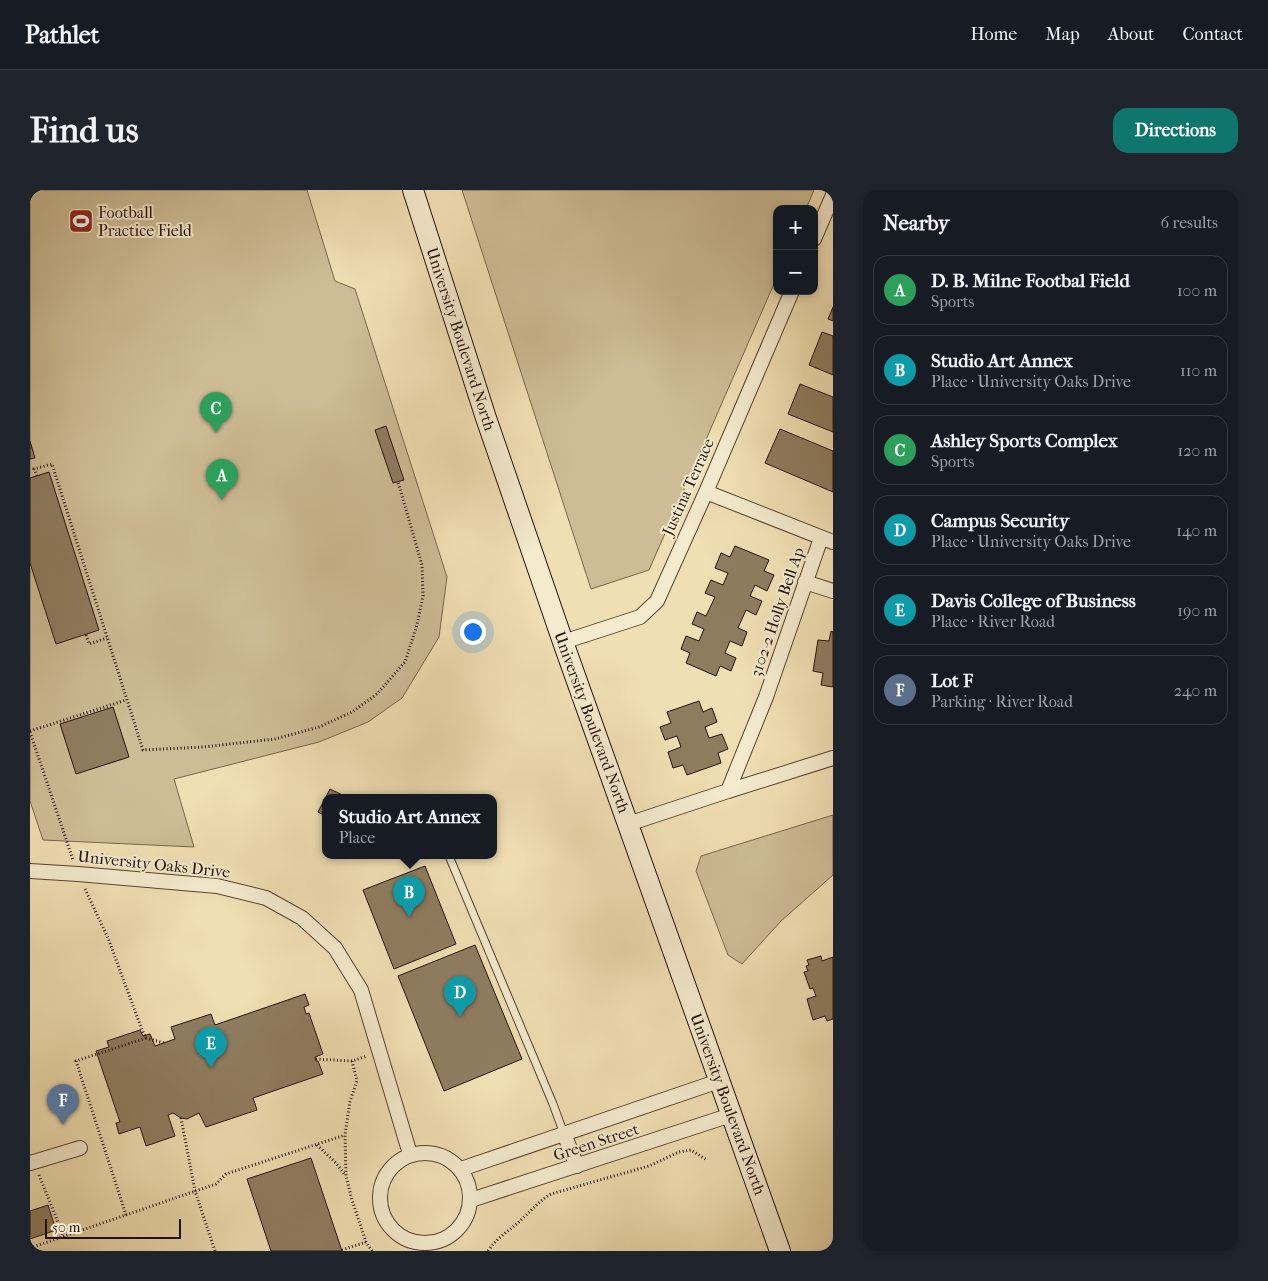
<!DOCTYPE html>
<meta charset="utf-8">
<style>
body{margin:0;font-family:"IM FELL French Canon",serif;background:#20242c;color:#f1f3f6}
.controls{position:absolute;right:15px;top:15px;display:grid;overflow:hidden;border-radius:10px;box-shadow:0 2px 8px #0003}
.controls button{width:45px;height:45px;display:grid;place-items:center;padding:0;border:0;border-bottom:1px solid #363941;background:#171b24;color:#f1f3f6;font:25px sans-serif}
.scale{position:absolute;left:15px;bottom:12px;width:136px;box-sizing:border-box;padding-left:5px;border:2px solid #251104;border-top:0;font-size:14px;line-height:18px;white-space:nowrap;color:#251104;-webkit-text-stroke:4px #f5eace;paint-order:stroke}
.you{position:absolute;left:442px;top:441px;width:18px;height:18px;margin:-12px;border:4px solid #fff;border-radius:50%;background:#1a73e8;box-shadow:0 0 0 8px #1a73e833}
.badge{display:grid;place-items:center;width:32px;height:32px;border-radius:50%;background:#0f766e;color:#fff;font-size:16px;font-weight:700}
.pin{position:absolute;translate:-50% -41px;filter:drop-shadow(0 1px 2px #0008)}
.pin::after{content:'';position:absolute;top:26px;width:18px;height:15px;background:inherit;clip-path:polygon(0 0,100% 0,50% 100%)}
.popup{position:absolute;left:292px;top:604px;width:175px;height:65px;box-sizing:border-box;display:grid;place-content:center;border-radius:10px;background:#171b24;filter:drop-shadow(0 1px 4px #0005);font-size:16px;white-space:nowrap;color:#9ea1a6}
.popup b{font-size:19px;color:#f1f3f6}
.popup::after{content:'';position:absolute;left:50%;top:100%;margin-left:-10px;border:10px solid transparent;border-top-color:#171b24}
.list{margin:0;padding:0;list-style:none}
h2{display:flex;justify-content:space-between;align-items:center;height:65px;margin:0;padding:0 20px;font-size:21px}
h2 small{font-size:16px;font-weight:400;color:#9ea1a6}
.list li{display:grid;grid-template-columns:32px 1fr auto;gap:15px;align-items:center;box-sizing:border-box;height:70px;margin:0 10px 10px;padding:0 10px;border:1px solid #363941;border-radius:15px}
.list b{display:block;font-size:19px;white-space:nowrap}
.list p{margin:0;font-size:16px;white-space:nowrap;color:#9ea1a6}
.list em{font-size:16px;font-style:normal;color:#9ea1a6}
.map{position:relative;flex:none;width:803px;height:1061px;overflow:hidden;border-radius:15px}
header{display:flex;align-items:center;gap:30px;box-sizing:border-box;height:70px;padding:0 25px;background:#171b24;border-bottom:1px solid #363941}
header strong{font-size:24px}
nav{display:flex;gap:28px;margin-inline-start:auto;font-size:18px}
.intro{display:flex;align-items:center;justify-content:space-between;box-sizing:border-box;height:120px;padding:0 30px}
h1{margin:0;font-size:35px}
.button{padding:12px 22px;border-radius:15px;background:#0f766e;color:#fff;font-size:18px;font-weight:700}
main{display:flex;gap:30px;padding:0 30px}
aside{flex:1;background:#171b24;border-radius:15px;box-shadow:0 2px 8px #0003}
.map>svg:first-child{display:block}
</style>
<header>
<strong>Pathlet</strong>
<nav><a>Home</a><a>Map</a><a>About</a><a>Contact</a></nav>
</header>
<div class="intro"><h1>Find us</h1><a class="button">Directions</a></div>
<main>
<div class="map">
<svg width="803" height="1061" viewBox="0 0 803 1061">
<rect width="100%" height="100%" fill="#f0dfb3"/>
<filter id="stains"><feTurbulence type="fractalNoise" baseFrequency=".004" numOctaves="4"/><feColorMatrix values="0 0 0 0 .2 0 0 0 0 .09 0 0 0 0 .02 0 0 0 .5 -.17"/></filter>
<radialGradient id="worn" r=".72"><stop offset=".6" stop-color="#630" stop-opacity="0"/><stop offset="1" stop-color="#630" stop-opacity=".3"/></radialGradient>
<!-- green -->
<path fill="#cdbc95" stroke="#79664c" d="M 0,0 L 277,0 L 305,91 L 325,99 L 417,387 L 409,447 L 372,508 L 338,532 L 289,552 L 144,589 L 164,657 L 13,650 L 0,611 Z
M 432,0 L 784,0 L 776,19 L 747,19 L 747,87 L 619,380 L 561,399 Z
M 803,625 L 803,685 L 751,731 L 712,774 L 698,765 L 666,681 L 671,666 Z"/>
<!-- building -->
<path fill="#8f7c5f" stroke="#251104" d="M 803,117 L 803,131 L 798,129 Z
M 792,142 L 803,146 L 803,185 L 779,175 Z
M 770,194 L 803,207 L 803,242 L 758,224 Z
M 356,236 L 374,290 L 363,293 L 345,240 Z
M 750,239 L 803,261 L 803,302 L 735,273 Z
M 0,251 L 5,268 L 0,269 Z
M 19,282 L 69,440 L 26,454 L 0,373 L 0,288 Z
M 705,356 L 739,370 L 734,381 L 744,385 L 737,401 L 725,395 L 720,406 L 732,411 L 726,425 L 716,420 L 708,438 L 717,442 L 712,456 L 700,451 L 695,463 L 706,468 L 701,481 L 690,476 L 686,486 L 656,473 L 660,463 L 651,459 L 656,446 L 669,451 L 674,439 L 662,434 L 667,422 L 676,426 L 685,407 L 675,403 L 681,390 L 693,395 L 698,383 L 685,378 L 691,363 L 700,367 Z
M 801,441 L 803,442 L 803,497 L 791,495 L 793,483 L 783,481 L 788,450 L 799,451 Z
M 669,511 L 673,522 L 682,518 L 687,532 L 675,537 L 679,548 L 692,544 L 698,559 L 688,563 L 691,573 L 657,585 L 653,575 L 643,578 L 638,562 L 651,557 L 647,546 L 635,550 L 630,537 L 641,533 L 637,522 Z
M 83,517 L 99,567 L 46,584 L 30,534 Z
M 300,599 L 319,608 L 295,608 L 295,626 L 288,622 Z
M 395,676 L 426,754 L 364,779 L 333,700 Z
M 445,755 L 492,869 L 414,901 L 368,786 Z
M 791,766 L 792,771 L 803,767 L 803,829 L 797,831 L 795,826 L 783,830 L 777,809 L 786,806 L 783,798 L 780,799 L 774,782 L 778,781 L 776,776 L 779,775 L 777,770 Z
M 275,804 L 279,815 L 274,817 L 276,824 L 279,823 L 293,864 L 285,867 L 286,871 L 288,871 L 293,884 L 223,908 L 227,920 L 176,937 L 169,923 L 157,929 L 151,928 L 143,923 L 138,925 L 145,946 L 116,956 L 110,937 L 89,944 L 86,933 L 90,932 L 66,861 L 79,857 L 77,851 L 110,840 L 113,846 L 120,844 L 125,856 L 145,849 L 141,837 L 181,824 L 185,835 Z
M 281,968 L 312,1061 L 241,1061 L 217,989 Z
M 18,1015 L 26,1040 L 0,1049 L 0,1021 Z"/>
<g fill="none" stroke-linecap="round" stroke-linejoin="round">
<defs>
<path id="service" d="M 419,666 L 523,914 L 534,944"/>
<path id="minor" d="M 784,49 L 803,5
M 676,302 L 803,352
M 775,392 L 803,401
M 533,452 L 610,427 L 627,411 L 676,302 L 762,101
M 698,601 L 803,568
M 598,634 L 698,601 L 736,507 L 791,348
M 0,681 L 48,684 L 187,696 L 236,708 L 272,728 L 305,758 L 331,800 L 380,964
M 534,944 L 547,976
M350 1008a45 45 0 1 1 90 0a45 45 0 1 1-90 0Z
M 0,973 L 50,958
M 431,979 L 689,891
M 441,1010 L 701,925"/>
<path id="secondary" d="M 383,0 L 456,228 L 533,452 L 750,1061"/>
</defs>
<!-- service casing -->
<use href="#service" stroke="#584430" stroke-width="9"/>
<!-- minor casing -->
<use href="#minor" stroke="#584430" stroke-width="16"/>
<!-- secondary casing -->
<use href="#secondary" stroke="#251104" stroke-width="22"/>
<!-- path -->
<path stroke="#251104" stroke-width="3" stroke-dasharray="1 2.5" stroke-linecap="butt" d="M 7,286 L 4,279 L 22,274 L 113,560 L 173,557 L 245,549 L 289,537 L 322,522 L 347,504 L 375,472 L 387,435 L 393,406 L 392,375 L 368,292
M 56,445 L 59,454 L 77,448
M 0,541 L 96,510
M 0,542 L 43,670
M 55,699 L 78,748 L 112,840 L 116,848 L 134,853
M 286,869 L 322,871 L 337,866
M 322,871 L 327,891 L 320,911 L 315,945 L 316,986 L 322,1010 L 336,1052 L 342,1061
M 151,928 L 165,1001 L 185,1061
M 287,955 L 306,973 L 315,985
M 9,985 L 34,1047
M 96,1025 L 46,871 L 116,848
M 0,1058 L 186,994 L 196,984 L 315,945
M 312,1060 L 336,1052
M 458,1061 C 468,1046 481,1040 493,1028 C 503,1019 509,1011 521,1004 L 619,976 L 649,962 L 661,960 L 677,970"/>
<!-- service -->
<use href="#service" stroke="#f5eace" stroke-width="7"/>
<!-- minor -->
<use href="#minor" stroke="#f5eace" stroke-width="14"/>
<!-- secondary -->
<use href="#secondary" stroke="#f5eace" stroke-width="20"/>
</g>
<!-- icons -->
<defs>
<symbol id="stadium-square" viewBox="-11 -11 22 22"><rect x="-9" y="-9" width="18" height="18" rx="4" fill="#8f2418" stroke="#f5eace"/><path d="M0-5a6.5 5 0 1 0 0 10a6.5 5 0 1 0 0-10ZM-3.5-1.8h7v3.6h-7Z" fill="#fff"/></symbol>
</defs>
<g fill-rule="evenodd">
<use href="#stadium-square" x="37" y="17" width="28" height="28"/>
</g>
<g text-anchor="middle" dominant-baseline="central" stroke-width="4" stroke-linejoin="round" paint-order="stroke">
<!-- poi labels -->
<g font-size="16" fill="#251104" stroke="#f5eace" text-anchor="start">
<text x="68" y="22">Football<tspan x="68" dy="18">Practice Field</tspan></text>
</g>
<!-- street labels -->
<g font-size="16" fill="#251104" stroke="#f5eace">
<text transform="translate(431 149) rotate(72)">University Boulevard North</text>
<text transform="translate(658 297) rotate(-66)">Justina Terrace</text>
<text transform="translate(747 422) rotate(-71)">3102-2 Holly Bell Ap</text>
<text transform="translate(562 532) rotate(70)">University Boulevard North</text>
<text transform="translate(124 674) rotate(6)">University Oaks Drive</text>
<text transform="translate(698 914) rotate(70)">University Boulevard North</text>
<text transform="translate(566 952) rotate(-18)">Green Street</text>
</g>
</g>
<rect width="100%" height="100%" filter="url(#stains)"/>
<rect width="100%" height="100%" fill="url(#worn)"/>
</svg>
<div class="controls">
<button>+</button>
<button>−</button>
</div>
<div class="scale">50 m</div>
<div class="you"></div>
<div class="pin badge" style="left:192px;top:310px;background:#2e9e5b">A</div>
<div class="pin badge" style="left:379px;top:727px;background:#0f9aa8">B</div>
<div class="popup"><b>Studio Art Annex</b>Place</div>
<div class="pin badge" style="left:186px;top:243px;background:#2e9e5b">C</div>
<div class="pin badge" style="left:430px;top:827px;background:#0f9aa8">D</div>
<div class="pin badge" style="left:181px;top:878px;background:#0f9aa8">E</div>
<div class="pin badge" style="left:33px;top:935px;background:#5c6f8a">F</div>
</div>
<aside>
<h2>Nearby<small>6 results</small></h2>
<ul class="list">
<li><span class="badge" style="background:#2e9e5b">A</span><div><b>D. B. Milne Footbal Field</b><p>Sports</p></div><em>100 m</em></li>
<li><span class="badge" style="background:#0f9aa8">B</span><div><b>Studio Art Annex</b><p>Place · University Oaks Drive</p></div><em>110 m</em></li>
<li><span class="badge" style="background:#2e9e5b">C</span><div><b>Ashley Sports Complex</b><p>Sports</p></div><em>120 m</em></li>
<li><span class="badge" style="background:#0f9aa8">D</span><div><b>Campus Security</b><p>Place · University Oaks Drive</p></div><em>140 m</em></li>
<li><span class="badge" style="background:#0f9aa8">E</span><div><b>Davis College of Business</b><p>Place · River Road</p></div><em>190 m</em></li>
<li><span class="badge" style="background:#5c6f8a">F</span><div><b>Lot F</b><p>Parking · River Road</p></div><em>240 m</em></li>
</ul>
</aside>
</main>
